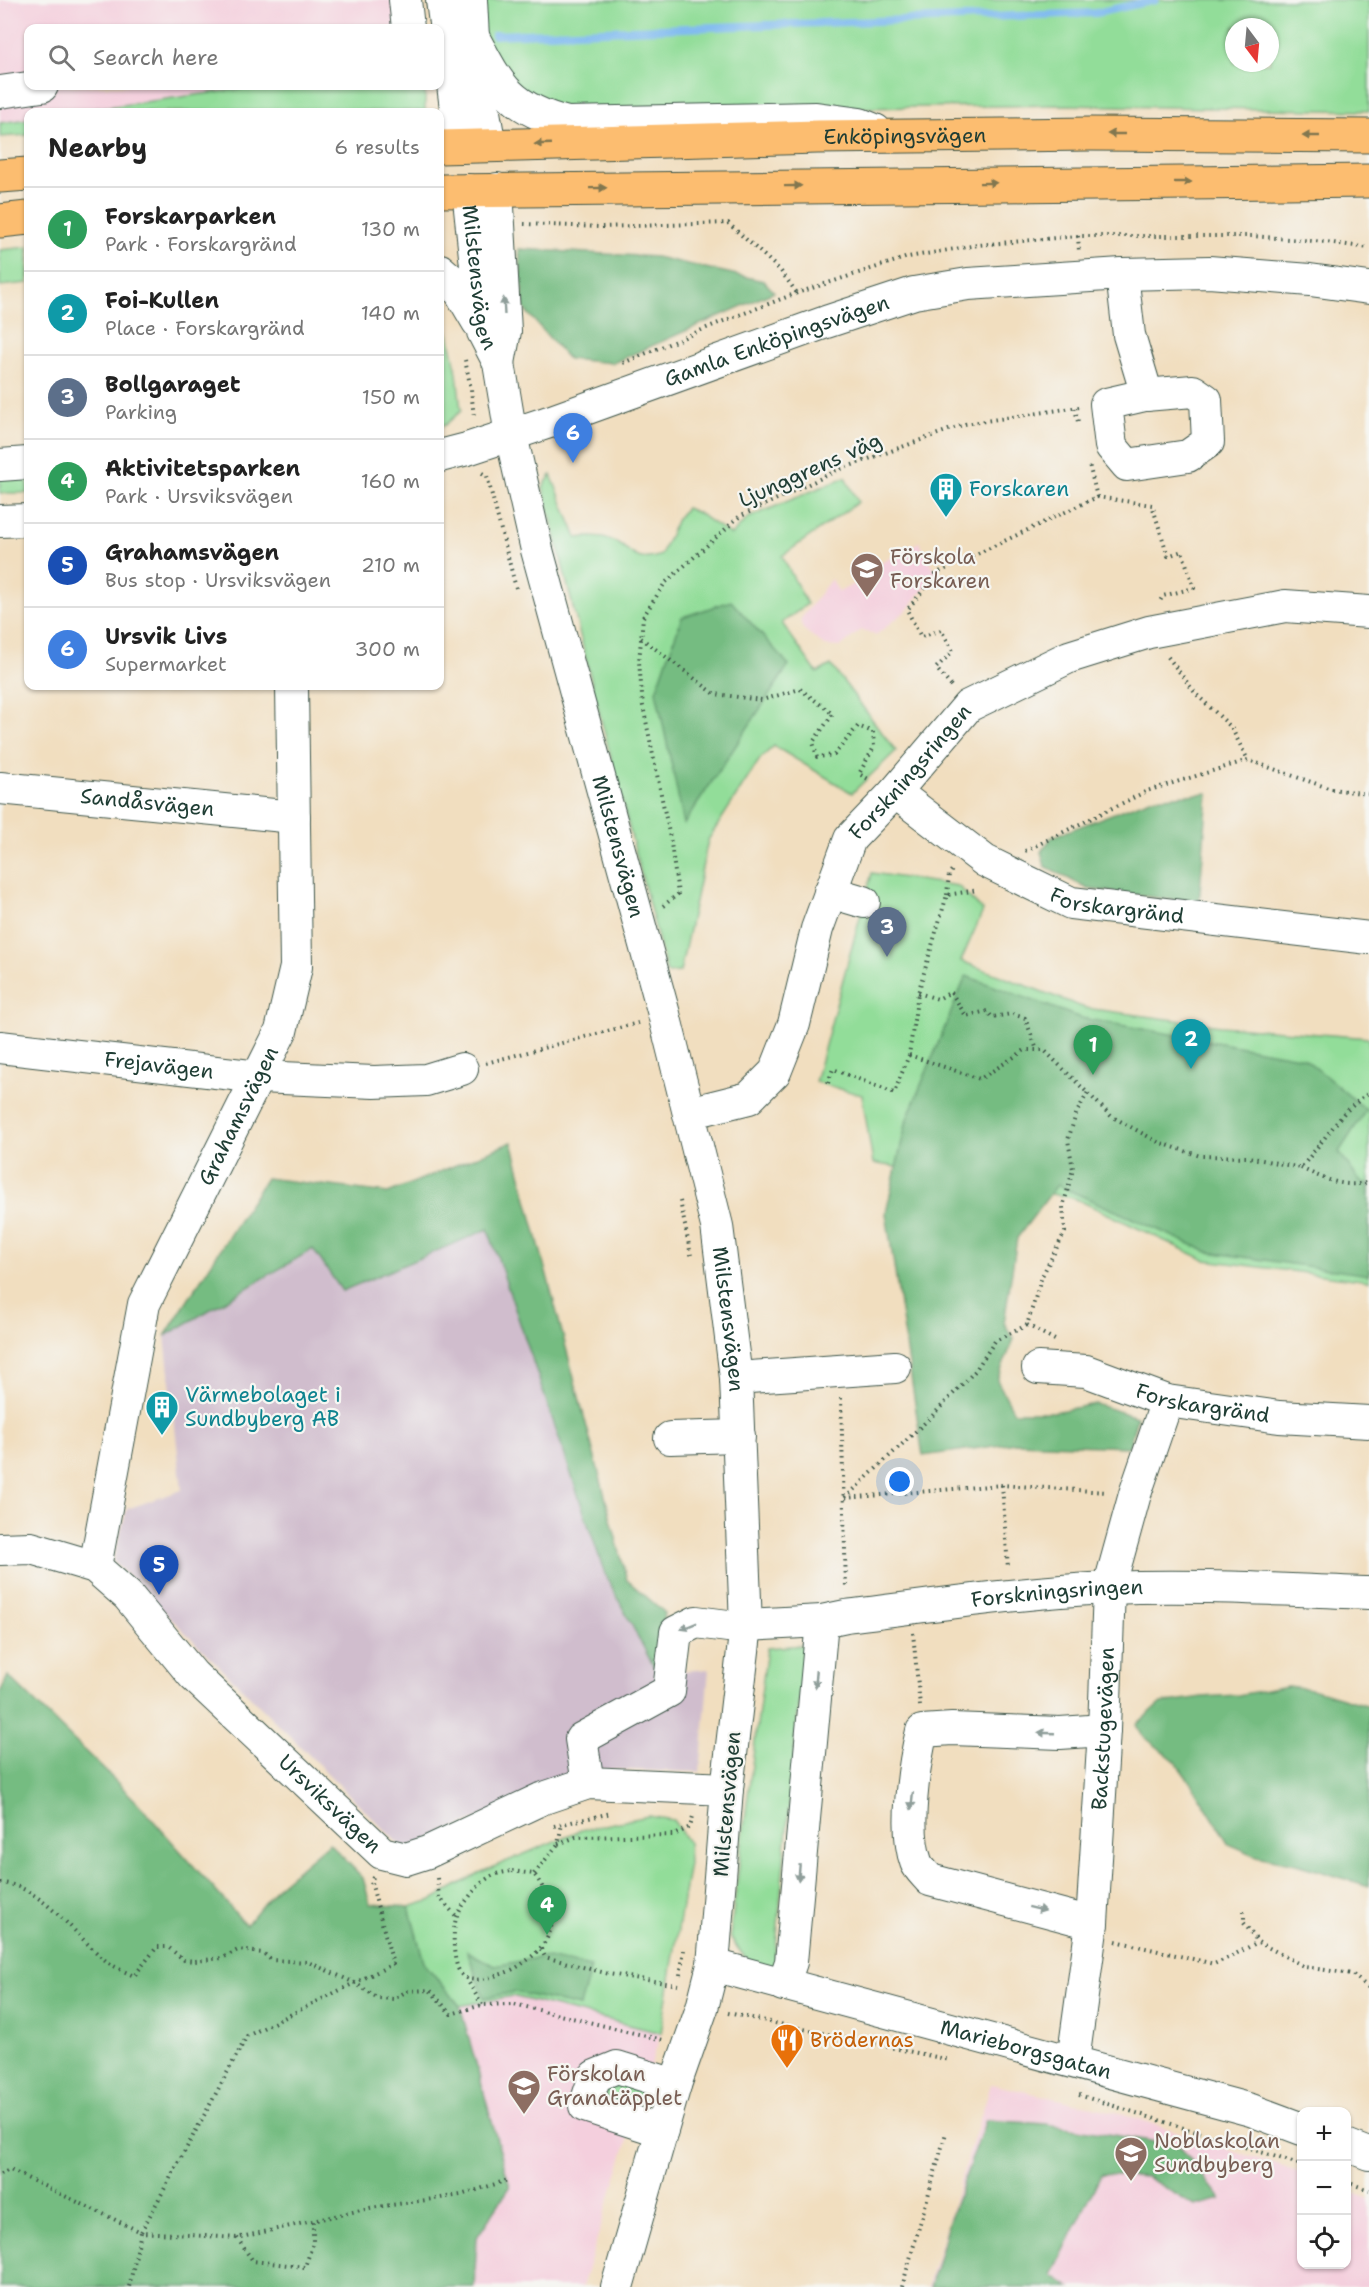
<!DOCTYPE html>
<meta charset="utf-8">
<style>
body{margin:0;font-family:"Shantell Sans",sans-serif;background:#f6f6f6;color:#222}
.controls{position:absolute;right:18px;bottom:18px;display:grid;overflow:hidden;border-radius:12px;box-shadow:0 2px 4px #0004}
.controls button{width:54px;height:54px;display:grid;place-items:center;padding:0;border:0;border-bottom:2px solid #e0e0e0;background:#fff;color:#222;font:30px sans-serif}
.compass{position:absolute;left:1225px;top:18px;width:54px;height:54px;border-radius:50%;background:#fff;box-shadow:0 2px 4px #0004;rotate:164deg}
.you{position:absolute;left:900px;top:1482px;width:21px;height:21px;margin:-15px;border:4px solid #fff;border-radius:50%;background:#1a73e8;box-shadow:0 0 0 9px #1a73e833}
.badge{display:grid;place-items:center;width:39px;height:39px;border-radius:50%;background:#d1495b;color:#fff;font-size:20px;font-weight:700}
.pin{position:absolute;translate:-50% -50px;filter:drop-shadow(0 2px 3px #0008)}
.pin::after{content:'';position:absolute;top:32px;width:21px;height:18px;background:inherit;clip-path:polygon(0 0,100% 0,50% 100%)}
.list{margin:0;padding:0;list-style:none}
h2{display:flex;justify-content:space-between;align-items:center;height:78px;margin:0;padding:0 24px;font-size:26px}
h2 small{font-size:20px;font-weight:400;color:#767676}
.list li{display:grid;grid-template-columns:39px 1fr auto;gap:18px;align-items:center;box-sizing:border-box;height:84px;padding:0 24px;border-top:2px solid #e0e0e0}
.list b{display:block;font-size:22px;white-space:nowrap}
.list p{margin:0;font-size:20px;white-space:nowrap;color:#767676}
.list em{font-size:20px;font-style:normal;color:#767676}
.icon{flex:none;width:33px;height:33px;fill:none;stroke:currentColor;stroke-width:2;stroke-linecap:round;stroke-linejoin:round}
.map{position:relative;flex:none;width:1369px;height:2287px;overflow:hidden}
.search{position:absolute;background:#fff;box-shadow:0 2px 4px #0004;left:24px;top:24px;width:420px;height:66px;display:flex;align-items:center;gap:15px;box-sizing:border-box;padding:0 21px;border-radius:12px;color:#767676;font-size:22px}
.panel{position:absolute;background:#fff;box-shadow:0 2px 4px #0004;left:24px;top:108px;width:420px;height:582px;border-radius:12px}
.map>svg:first-child{display:block}
</style>
<div class="map">
<svg width="1369" height="2287" viewBox="0 0 1369 2287">
<rect width="100%" height="100%" fill="#f6f6f2"/>
<filter id="ink" filterUnits="userSpaceOnUse"><feTurbulence type="fractalNoise" baseFrequency=".0167" numOctaves="2"/><feDisplacementMap in="SourceGraphic" scale="12" xChannelSelector="R" yChannelSelector="G"/><feConvolveMatrix kernelMatrix="1 2 1 2 8 2 1 2 1" color-interpolation-filters="sRGB"/></filter>
<filter id="wash" filterUnits="userSpaceOnUse"><feTurbulence type="fractalNoise" baseFrequency=".008" numOctaves="4" result="noise"/><feDisplacementMap in="SourceGraphic" scale="24" xChannelSelector="R" yChannelSelector="G"/><feGaussianBlur stdDeviation="1.35" result="paint"/><feColorMatrix in="noise" values="0 0 0 0 0 0 0 0 0 0 0 0 0 0 0 0 0 1.4 0 .05"/><feComposite in="paint" operator="in"/></filter>
<g filter="url(#wash)">
<rect width="100%" height="100%" fill="#f1debf"/>
<!-- built -->
<path fill="#f4cfdd" d="M 0,0 L 413,0 L 417,28 L 28,28 L 28,86 L 261,86 L 71,112 L 28,112 L 28,119 L 0,123 Z
M 919,542 L 937,573 L 907,610 L 876,635 L 861,630 L 840,647 L 825,646 L 803,629 L 800,620 L 831,579 L 839,592 L 876,572 L 874,567 Z
M 512,1996 L 661,2033 L 582,2287 L 428,2287 L 455,2031 L 460,2006 Z
M 991,2084 L 1124,2114 L 1301,2173 L 1302,2264 L 1346,2264 L 1347,2190 L 1369,2199 L 1369,2287 L 927,2287 Z"/>
<!-- industrial -->
<path fill="#d0bdcd" d="M 488,1229 L 605,1574 L 657,1673 L 709,1669 L 700,1772 L 592,1769 L 405,1850 L 113,1561 L 127,1509 L 182,1490 L 165,1336 L 314,1249 L 342,1291 Z"/>
<!-- green -->
<path fill="#92dd99" stroke="#588d66" stroke-width="1.5" fill-rule="evenodd" d="M 475,0 L 1369,0 L 1369,111 L 1062,105 L 645,111 L 564,114 L 520,94 L 487,53 ZM 1234,27 L 1270,27 L 1270,63 L 1234,63 Z
M 261,86 L 425,86 L 425,111 L 71,112 Z
M 28,119 L 28,135 L 0,137 L 0,123 Z
M 28,247 L 28,283 L 0,286 L 0,250 Z
M 440,323 L 449,335 L 457,373 L 461,411 L 445,425 L 440,427 Z
M 28,469 L 28,493 L 0,493 L 0,471 Z
M 551,475 L 577,538 C 588,537 599,536 610,540 C 632,547 632,566 661,555 L 677,519 L 686,508 L 698,513 L 731,535 L 748,518 L 845,477 L 858,502 L 782,556 L 807,604 L 782,623 L 817,673 L 831,665 L 896,751 L 852,793 L 774,746 L 760,759 L 708,840 L 680,972 L 667,973 L 603,727 L 543,487 Z
M 872,873 L 958,886 L 983,911 L 961,961 L 1085,1008 L 1220,1026 L 1369,1038 L 1369,1281 L 1205,1260 L 1074,1198 L 873,1163 L 862,1095 L 815,1082 Z
M 804,1645 L 774,1968 C 748,1964 744,1959 730,1936 L 767,1648 Z
M 648,1816 L 673,1820 L 688,1842 L 689,1863 L 661,2033 L 512,1996 L 460,2006 L 424,1963 L 409,1907 L 432,1900 L 479,1873 L 581,1830 Z
M 613,2079 L 644,2084 L 636,2111 L 607,2102 L 605,2088 Z"/>
<!-- forest -->
<path fill="#75bc81" stroke="#4a7c5a" stroke-width="1.5" d="M 519,249 L 656,257 L 764,281 L 774,292 L 613,363 L 568,359 L 524,309 Z
M 731,601 L 789,665 L 684,824 L 656,691 L 682,617 Z
M 1208,793 L 1199,903 L 1088,889 L 1045,866 L 1041,852 L 1052,837 L 1153,798 Z
M 966,976 L 1081,1018 L 1304,1058 L 1366,1110 L 1339,1152 L 1359,1180 L 1369,1185 L 1369,1275 L 1208,1252 L 1057,1185 L 1017,1238 L 1004,1323 L 1014,1339 L 997,1380 L 1014,1412 L 1054,1412 L 1095,1404 L 1137,1417 L 1129,1447 L 1016,1443 L 923,1456 L 886,1213 L 907,1119 Z
M 512,1142 L 627,1580 L 664,1612 L 657,1673 L 605,1574 L 488,1229 L 342,1291 L 313,1249 L 165,1336 L 266,1178 L 388,1193 Z
M 8,1676 L 135,1800 L 246,1925 L 276,1888 L 329,1843 L 363,1878 L 370,1904 L 409,1907 L 424,1963 L 460,2006 L 510,2187 L 477,2237 L 474,2287 L 0,2287 L 0,1693 Z
M 1288,1686 L 1312,1689 L 1369,1706 L 1369,1886 L 1296,1864 L 1257,1856 L 1229,1844 L 1193,1786 L 1174,1760 L 1142,1735 L 1136,1725 L 1161,1703 L 1202,1697 L 1238,1695 Z
M 467,1951 L 494,1966 L 543,1957 L 591,1967 L 580,2006 L 514,1992 L 484,1998 Z
M 986,2120 L 1046,2124 L 1180,2146 L 1221,2199 L 1195,2206 L 1147,2177 L 1101,2174 L 1052,2275 L 1070,2287 L 930,2287 L 948,2224 Z"/>
<g fill="none" stroke-linecap="round" stroke-linejoin="round">
<!-- stream -->
<path stroke="#7db9ef" stroke-width="8" d="M 495,35 L 1096,13 L 1155,0"/>
</g>
</g>
<g filter="url(#ink)">
<g fill="none" stroke-linecap="round" stroke-linejoin="round">
<defs>
<g id="minor">
<path d="M 405,0 L 408,28"/>
<path d="M 442,0 L 461,147"/>
<path d="M 471,0 L 474,56 L 490,146"/>
<path d="M 472,35 C 499,86 509,108 567,123 L 816,118 L 860,124 L 875,130"/>
<path d="M 0,92 L 42,86"/>
<path d="M 497,189 L 505,331 L 499,363"/>
<path id="s1" d="M 468,190 L 483,332 L 499,363 L 511,435 L 537,550 L 664,1014 L 717,1226 L 736,1378 L 746,1625 L 727,1789 L 713,1965 L 702,2008 L 675,2085 L 617,2287"/>
<path d="M 440,270 L 455,283 L 478,322"/>
<path d="M 1122,274 L 1129,335 L 1147,395"/>
<path d="M 1193,391 L 1206,400 L 1208,442 L 1188,456 L 1127,465 L 1111,446 L 1106,404 L 1145,395 Z"/>
<path id="s2" d="M 440,456 L 467,449 L 549,422 L 826,322 L 914,293 L 968,284 L 1122,274 L 1209,272 L 1310,280 L 1369,288"/>
<path d="M 0,465 L 28,463"/>
<path d="M 0,521 L 28,520"/>
<path id="s3" d="M 0,788 L 294,817"/>
<path id="s4" d="M 895,792 L 985,861 L 1071,903 L 1369,938"/>
<path d="M 830,892 L 864,902"/>
<path id="s5" d="M 0,1047 L 259,1077 L 374,1082 L 426,1080 L 462,1069"/>
<path id="s6" d="M 689,1113 L 749,1098 L 775,1072 L 794,1024 L 817,929 L 850,839 L 895,792 L 968,706 L 1069,657 L 1149,632 L 1285,606 L 1369,612"/>
<path id="s7" d="M 1038,1368 L 1086,1371 L 1167,1401 L 1279,1417 L 1369,1422"/>
<path d="M 736,1378 L 895,1367"/>
<path d="M 670,1438 L 739,1436"/>
<path id="s8" d="M 0,1549 L 31,1548 L 95,1567 L 128,1596 L 193,1675 L 382,1853 L 406,1859 L 428,1852 L 541,1799 L 588,1783 L 727,1789"/>
<path id="s9" d="M 95,1567 L 144,1304 L 281,1031 L 296,967 L 292,686"/>
<path id="s10" d="M 588,1783 L 581,1739 L 669,1691 L 676,1632 L 696,1622 L 728,1626 L 822,1621 L 846,1616 C 934,1605 1021,1592 1109,1588 C 1196,1584 1283,1590 1369,1593"/>
<path d="M 1092,1923 L 930,1880 C 925,1874 918,1868 916,1862 C 904,1830 914,1764 922,1731 L 952,1729 L 1060,1733 L 1104,1730"/>
<path id="s11" d="M 713,1965 L 1251,2110 L 1302,2129"/>
<path d="M 783,1985 L 791,1962 L 822,1621"/>
<path id="s12" d="M 1073,2061 L 1092,1923 L 1104,1730 L 1109,1588 L 1135,1494 L 1167,1401"/>
<path d="M 662,2131 L 585,2106 L 595,2076 L 617,2067 L 675,2085"/>
<path d="M 1346,2145 L 1369,2154"/>
</g>
<g id="major">
<path id="s13" d="M 440,147 L 818,137 L 1090,134 L 1369,136"/>
<path d="M 0,176 L 28,174"/>
<path d="M 440,191 L 1369,181"/>
<path d="M 0,221 L 28,218"/>
</g>
</defs>
<!-- minor casing -->
<use href="#minor" stroke="#3e5549" stroke-width="34"/>
<!-- major casing -->
<use href="#major" stroke="#3e5549" stroke-width="35"/>
<!-- path -->
<path stroke="#3e5549" stroke-width="4" stroke-dasharray="1.5 4.5" stroke-linecap="butt" d="M 524,224 L 600,227 L 728,223 L 780,270 L 797,293
M 1078,236 L 1079,251
M 465,360 L 471,389 L 474,418
M 623,363 L 721,322 L 797,293 L 908,257 L 978,245 L 1078,236 L 1252,236 L 1326,242 L 1369,248
M 1075,408 L 1078,422
M 482,473 L 487,476 L 516,588
M 1097,497 L 1152,505 L 1168,556 L 1182,551 L 1194,588 L 1163,596 L 1160,601
M 641,638 L 715,694 L 762,700 L 800,689 L 833,714 L 813,742 L 817,757 L 834,755 L 858,726 L 873,732 L 874,747 L 859,774 L 870,780
M 1168,657 L 1196,694 L 1231,727 L 1248,760
M 951,686 L 936,668 L 953,651 L 941,630 L 921,637 L 907,610 L 937,573 L 1097,497 L 1089,464
M 1025,851 L 1147,791 L 1248,760 L 1331,789 L 1369,794
M 947,895 L 949,874 L 952,870
M 663,906 L 678,894 L 671,843 L 643,706 L 639,662 L 643,617 L 665,583 L 739,517 L 836,471 L 965,424 L 1079,407
M 918,993 L 938,999 L 951,992 L 966,1016 L 987,1011 L 992,1017 L 1012,1014 L 1025,1018 L 1037,1050
M 909,1055 L 980,1079 L 1025,1050 L 1044,1050 L 1111,1116 L 1158,1142 L 1200,1156 L 1248,1157 L 1301,1168 L 1344,1113 L 1369,1092
M 486,1063 L 638,1023
M 828,1083 L 833,1069 L 894,1093 L 909,1055 L 918,993 L 947,895 L 978,890
M 1301,1168 C 1321,1178 1346,1189 1369,1182
M 680,1201 L 691,1255
M 1027,1325 L 1055,1340
M 841,1398 L 846,1588
M 1002,1485 L 1008,1568
M 845,1498 L 933,1415 L 975,1371 L 995,1341 L 1027,1325 L 1042,1276 L 1065,1232 L 1063,1207 L 1073,1169 L 1068,1140 L 1076,1114 L 1088,1092
M 845,1498 L 1002,1485 L 1107,1492
M 913,1633 L 920,1706
M 554,1826 L 611,1813
M 558,1844 L 576,1837 L 674,1835 L 690,1827 L 694,1813
M 512,1871 L 534,1874 C 556,1904 561,1933 530,1958 C 520,1966 510,1972 498,1975 C 488,1978 476,1982 466,1978 C 452,1973 452,1931 456,1919 C 460,1907 479,1882 490,1877 C 496,1873 505,1872 512,1871 Z
M 534,1874 L 558,1844 L 562,1824
M 373,1877 L 371,1882 L 393,1964 L 247,2036 L 141,2232 L 237,2238 L 370,2208 L 461,2195 L 508,2180
M 437,1878 L 439,1897 L 456,1916
M 0,1883 C 38,1883 77,1937 105,1960 C 113,1967 124,1971 134,1976 L 157,1947 L 168,1947 L 184,1960 L 195,1961 L 222,1958 L 238,1950 L 263,1953 L 271,1960 L 308,1962 L 355,1983 L 378,1998 L 394,1999 L 407,1991 L 430,1990 L 451,2014 L 482,2005 L 514,2004 L 663,2040
M 1244,1911 L 1244,1923 L 1258,1942 L 1305,1967 L 1352,1974 L 1369,1988
M 1116,1941 L 1214,1964 L 1230,1957 L 1258,1942
M 541,1949 L 545,1957 L 609,1974 L 678,1985
M 680,1975 L 684,1950
M 466,1978 L 482,2005
M 728,2013 L 950,2060
M 1079,2095 L 1302,2165
M 0,2174 L 10,2170 L 141,2232 L 129,2287
M 1346,2182 L 1369,2190
M 237,2238 L 253,2261 L 305,2267 L 313,2243 L 313,2221
M 902,2287 L 946,2133"/>
<!-- minor -->
<use href="#minor" stroke="#fff" stroke-width="32"/>
<!-- major -->
<use href="#major" stroke="#fcbd6f" stroke-width="33"/>
</g>
<!-- one-way arrows -->
<defs><path id="oneway-solid" d="M-6-.8H1V-3.2L6.5 0L1 3.2V.8H-6Z" transform="scale(1.5)"/></defs>
<g fill="#82774f">
<use href="#oneway-solid" transform="translate(1116 134) rotate(-180)"/>
<use href="#oneway-solid" transform="translate(1311 136) rotate(-180)"/>
<use href="#oneway-solid" transform="translate(543 144) rotate(178)"/>
<use href="#oneway-solid" transform="translate(1183 182)"/>
<use href="#oneway-solid" transform="translate(988 183) rotate(-1)"/>
<use href="#oneway-solid" transform="translate(793 186) rotate(-1)"/>
<use href="#oneway-solid" transform="translate(598 188) rotate(-1)"/>
</g>
<g fill="#8f9e9a">
<use href="#oneway-solid" transform="translate(504 306) rotate(-93)"/>
<use href="#oneway-solid" transform="translate(689 1626) rotate(158)"/>
<use href="#oneway-solid" transform="translate(816 1679) rotate(95)"/>
<use href="#oneway-solid" transform="translate(1046 1733) rotate(-178)"/>
<use href="#oneway-solid" transform="translate(912 1801) rotate(96)"/>
<use href="#oneway-solid" transform="translate(799 1873) rotate(95)"/>
<use href="#oneway-solid" transform="translate(1037 1909) rotate(14)"/>
</g>
</g>
<!-- icons -->
<defs>
<symbol id="building-pin" viewBox="-11 -11 22 30"><path d="M0 17L-7.5 6A9.5 9.5 0 1 1 7.5 6Z" fill="#0f9aa8" stroke="#f6f6f2"/><path d="M-4-6H4V6H1V3H-1V6H-4ZM-2.5-4.3h1.7v1.8h-1.7ZM.8-4.3h1.7v1.8H.8ZM-2.5-1h1.7V.8h-1.7ZM.8-1h1.7V.8H.8Z" fill="#fff"/></symbol>
<symbol id="school-pin" viewBox="-11 -11 22 30"><path d="M0 17L-7.5 6A9.5 9.5 0 1 1 7.5 6Z" fill="#8d6e63" stroke="#f6f6f2"/><path d="M0-5L7-2L0 1L-7-2ZM-4 1L0 2.5L4 1V4Q0 6-4 4Z" fill="#fff"/></symbol>
<symbol id="restaurant-pin" viewBox="-11 -11 22 30"><path d="M0 17L-7.5 6A9.5 9.5 0 1 1 7.5 6Z" fill="#e8710a" stroke="#f6f6f2"/><path d="M-5-6h1v4h1v-4h1v4h1v-4h1v5L-1.5 .5V6h-2V.5L-5-1ZM5-6V6H3V1.5H1.5Q1.5-4 5-6Z" fill="#fff"/></symbol>
</defs>
<g fill-rule="evenodd">
<use href="#building-pin" x="927" y="470" width="38" height="52"/>
<use href="#school-pin" x="848" y="550" width="38" height="52"/>
<use href="#building-pin" x="143" y="1388" width="38" height="52"/>
<use href="#restaurant-pin" x="768" y="2021" width="38" height="52"/>
<use href="#school-pin" x="505" y="2067" width="38" height="52"/>
<use href="#school-pin" x="1112" y="2134" width="38" height="52"/>
</g>
<g text-anchor="middle" dominant-baseline="central" stroke-width="4.5" stroke-linejoin="round" paint-order="stroke">
<!-- street labels -->
<g font-size="21" fill="#1f3d34" stroke="#f6f6f2">
<text stroke="none"><textPath href="#s13" startOffset="465">Enköpingsvägen</textPath></text>
<text stroke="none"><textPath href="#s1" startOffset="88">Milstensvägen</textPath></text>
<text stroke="none"><textPath href="#s2" startOffset="356">Gamla Enköpingsvägen</textPath></text>
<text transform="translate(810 470) rotate(-24)">Ljunggrens väg</text>
<text stroke="none"><textPath href="#s6" startOffset="434">Forskningsringen</textPath></text>
<text stroke="none"><textPath href="#s3" startOffset="148">Sandåsvägen</textPath></text>
<text stroke="none"><textPath href="#s1" startOffset="676">Milstensvägen</textPath></text>
<text stroke="none"><textPath href="#s4" startOffset="255">Forskargränd</textPath></text>
<text stroke="none"><textPath href="#s5" startOffset="160">Frejavägen</textPath></text>
<text stroke="none"><textPath href="#s9" startOffset="478">Grahamsvägen</textPath></text>
<text stroke="none"><textPath href="#s1" startOffset="1162">Milstensvägen</textPath></text>
<text stroke="none"><textPath href="#s7" startOffset="170">Forskargränd</textPath></text>
<text stroke="none"><textPath href="#s10" startOffset="590">Forskningsringen</textPath></text>
<text stroke="none"><textPath href="#s12" startOffset="334">Backstugevägen</textPath></text>
<text stroke="none"><textPath href="#s8" startOffset="432">Ursviksvägen</textPath></text>
<text transform="translate(727 1804) rotate(-85)">Milstensvägen</text>
<text stroke="none"><textPath href="#s11" startOffset="324">Marieborgsgatan</textPath></text>
</g>
<!-- culture labels -->
<g font-size="21" fill="#0d838f" stroke="#f6f6f2" text-anchor="start">
<text x="969" y="489">Forskaren</text>
<text x="185" y="1395">Värmebolaget i<tspan x="185" dy="24">Sundbyberg AB</tspan></text>
</g>
<!-- education labels -->
<g font-size="21" fill="#785e54" stroke="#f6f6f2" text-anchor="start">
<text x="890" y="557">Förskola<tspan x="890" dy="24">Forskaren</tspan></text>
<text x="547" y="2074">Förskolan<tspan x="547" dy="24">Granatäpplet</tspan></text>
<text x="1154" y="2141">Noblaskolan<tspan x="1154" dy="24">Sundbyberg</tspan></text>
</g>
<!-- food labels -->
<g font-size="21" fill="#c56008" stroke="#f6f6f2" text-anchor="start">
<text x="810" y="2040">Brödernas</text>
</g>
</g>
</svg>
<div class="controls">
<button>+</button>
<button>−</button>
<button><svg class="icon" aria-label="locate" viewBox="0 0 24 24"><circle cx="12" cy="12" r="6"/><path d="M12 2v4M12 18v4M2 12h4M18 12h4"/></svg></button>
</div>
<svg class="compass" viewBox="-18 -18 36 36"><path d="M0-13l5 13h-10z" fill="#e53935"/><path d="M0 13l5-13h-10z" fill="#767676"/></svg>
<div class="you"></div>
<div class="pin badge" style="left:1093px;top:1075px;background:#2e9e5b">1</div>
<div class="pin badge" style="left:1191px;top:1069px;background:#0f9aa8">2</div>
<div class="pin badge" style="left:887px;top:957px;background:#5c6f8a">3</div>
<div class="pin badge" style="left:547px;top:1935px;background:#2e9e5b">4</div>
<div class="pin badge" style="left:159px;top:1595px;background:#1a4fb4">5</div>
<div class="pin badge" style="left:573px;top:463px;background:#3f7fe0">6</div>
<div class="search"><svg class="icon" aria-label="search" viewBox="0 0 24 24"><circle cx="10" cy="10" r="6"/><path d="M15 15l6 6"/></svg>Search here</div>
<section class="panel">
<h2>Nearby<small>6 results</small></h2>
<ul class="list">
<li><span class="badge" style="background:#2e9e5b">1</span><div><b>Forskarparken</b><p>Park · Forskargränd</p></div><em>130 m</em></li>
<li><span class="badge" style="background:#0f9aa8">2</span><div><b>Foi-Kullen</b><p>Place · Forskargränd</p></div><em>140 m</em></li>
<li><span class="badge" style="background:#5c6f8a">3</span><div><b>Bollgaraget</b><p>Parking</p></div><em>150 m</em></li>
<li><span class="badge" style="background:#2e9e5b">4</span><div><b>Aktivitetsparken</b><p>Park · Ursviksvägen</p></div><em>160 m</em></li>
<li><span class="badge" style="background:#1a4fb4">5</span><div><b>Grahamsvägen</b><p>Bus stop · Ursviksvägen</p></div><em>210 m</em></li>
<li><span class="badge" style="background:#3f7fe0">6</span><div><b>Ursvik Livs</b><p>Supermarket</p></div><em>300 m</em></li>
</ul>
</section>
</div>
